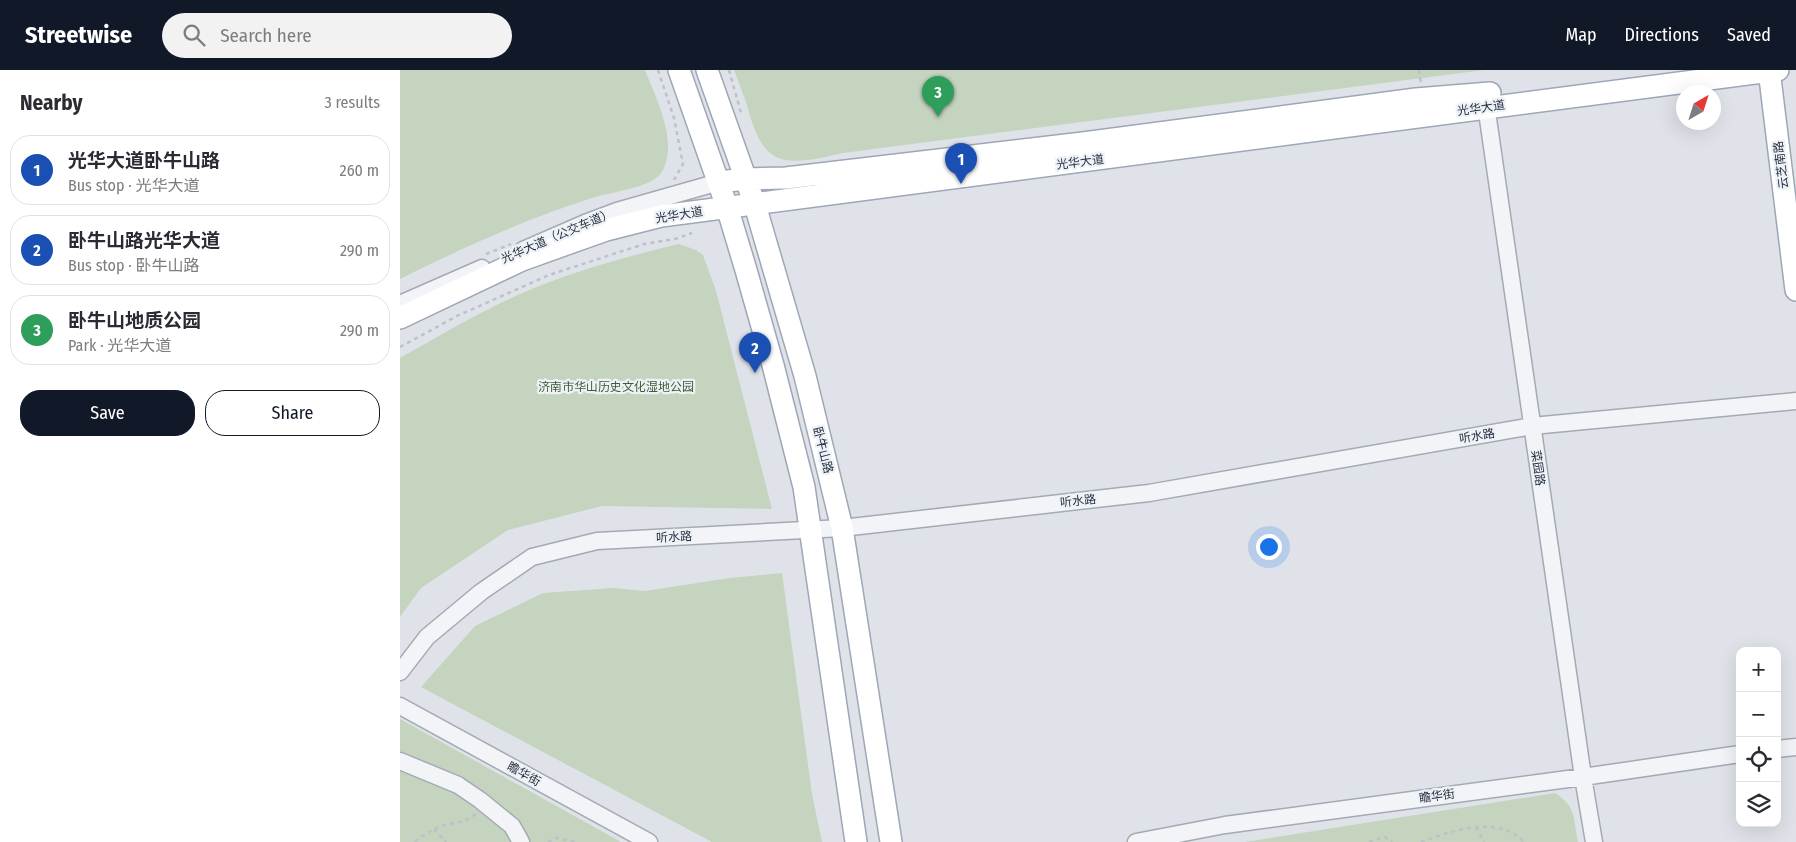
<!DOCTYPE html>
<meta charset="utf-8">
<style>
body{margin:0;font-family:"Fira Sans Condensed","Noto Sans SC",sans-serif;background:#f2f2f3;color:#2b2b33}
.controls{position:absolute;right:15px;bottom:15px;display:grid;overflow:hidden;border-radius:10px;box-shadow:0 5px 20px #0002}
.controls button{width:45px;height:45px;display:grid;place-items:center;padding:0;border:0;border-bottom:1px solid #e1e1e2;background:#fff;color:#2b2b33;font:25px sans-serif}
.compass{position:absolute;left:1276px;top:15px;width:45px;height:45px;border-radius:50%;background:#fff;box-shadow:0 5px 20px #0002;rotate:39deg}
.you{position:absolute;left:868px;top:476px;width:18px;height:18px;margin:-12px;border:4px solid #fff;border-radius:50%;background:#1a73e8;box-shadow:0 0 0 8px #1a73e833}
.badge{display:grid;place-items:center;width:32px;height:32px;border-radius:50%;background:#111827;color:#fff;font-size:16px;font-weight:700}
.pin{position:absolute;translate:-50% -41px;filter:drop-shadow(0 1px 2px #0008)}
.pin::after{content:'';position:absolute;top:26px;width:18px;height:15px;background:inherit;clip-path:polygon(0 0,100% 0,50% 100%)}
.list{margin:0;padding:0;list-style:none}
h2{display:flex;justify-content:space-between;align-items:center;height:65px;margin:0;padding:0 20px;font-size:21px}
h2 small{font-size:16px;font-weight:400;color:#7c7c81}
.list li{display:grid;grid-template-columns:32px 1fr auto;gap:15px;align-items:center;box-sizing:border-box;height:70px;margin:0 10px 10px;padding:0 10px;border:1px solid #e1e1e2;border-radius:20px}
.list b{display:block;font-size:19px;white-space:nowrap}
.list p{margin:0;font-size:16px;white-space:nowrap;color:#7c7c81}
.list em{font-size:16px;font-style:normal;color:#7c7c81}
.actions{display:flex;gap:10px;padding:15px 20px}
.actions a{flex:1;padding:11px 0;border:1px solid #111827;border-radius:20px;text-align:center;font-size:18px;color:#111827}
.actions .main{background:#111827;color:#fff}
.icon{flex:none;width:28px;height:28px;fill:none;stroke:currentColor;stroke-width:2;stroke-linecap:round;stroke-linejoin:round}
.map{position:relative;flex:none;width:1396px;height:772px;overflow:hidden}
header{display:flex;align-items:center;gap:30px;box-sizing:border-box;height:70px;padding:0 25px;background:#111827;color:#fff}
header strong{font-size:24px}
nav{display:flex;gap:28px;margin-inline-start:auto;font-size:18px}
.search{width:350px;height:45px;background:#f2f2f3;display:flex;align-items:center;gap:12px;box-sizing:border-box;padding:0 18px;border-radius:28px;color:#7c7c81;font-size:19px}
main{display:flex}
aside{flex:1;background:#fff}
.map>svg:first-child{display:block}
</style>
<header>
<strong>Streetwise</strong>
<div class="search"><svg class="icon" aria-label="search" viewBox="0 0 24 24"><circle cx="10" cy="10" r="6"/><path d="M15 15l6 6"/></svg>Search here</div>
<nav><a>Map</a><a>Directions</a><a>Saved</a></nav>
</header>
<main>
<aside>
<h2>Nearby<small>3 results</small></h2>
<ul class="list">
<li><span class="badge" style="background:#1a4fb4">1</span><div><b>光华大道卧牛山路</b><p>Bus stop · 光华大道</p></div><em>260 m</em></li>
<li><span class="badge" style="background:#1a4fb4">2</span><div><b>卧牛山路光华大道</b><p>Bus stop · 卧牛山路</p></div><em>290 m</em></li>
<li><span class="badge" style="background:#2e9e5b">3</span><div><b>卧牛山地质公园</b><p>Park · 光华大道</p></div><em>290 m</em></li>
</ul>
<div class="actions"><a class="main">Save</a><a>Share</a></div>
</aside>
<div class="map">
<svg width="1396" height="772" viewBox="0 0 1396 772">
<rect width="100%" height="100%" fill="#dfe3e9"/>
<!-- green -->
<path fill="#c4d4bf" d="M 0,0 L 245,0 C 256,29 279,71 262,102 C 252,118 210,122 192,128 C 126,149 62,178 0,209 Z
M 334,0 L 1084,0 L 443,83 C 425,87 404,93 385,90 C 358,85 352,51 345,29 C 341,19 338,10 334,0 Z
M 279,174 L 296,180 L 303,185 L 316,221 L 372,439 L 202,436 L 108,460 L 21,518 L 0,547 L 0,288 C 45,263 91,235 139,216 C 185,198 232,185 279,174 Z
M 382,503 L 412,724 L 422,772 L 312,772 L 21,617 L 75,556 L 143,523 L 213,518 L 245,521 L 330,508 Z
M 0,649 L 221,772 L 0,772 Z
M 1155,723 C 1177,737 1173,748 1178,772 L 845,772 Z"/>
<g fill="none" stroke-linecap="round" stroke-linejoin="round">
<defs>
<path id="minor" d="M 1085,28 L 1183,707 L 1194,772
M 123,180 L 185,153 L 217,141 L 319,112
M 0,234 L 82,198
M 0,602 L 27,567 L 81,522 L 132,487 L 197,471 L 442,458 L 749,423 L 1132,356 L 1396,331
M 0,636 L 249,772
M 1377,679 L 1396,677
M 0,691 L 58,715 L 80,730 L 112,756 L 121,772
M 736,772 L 825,755 L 1183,707 L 1340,684"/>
<path id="major" d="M 279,0 L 327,137 L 346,200 L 373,295 L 404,417 L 456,772
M 307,0 L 355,135 L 405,306 L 442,458 L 491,772
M 1369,0 L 1396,220
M 319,112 L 346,109 L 386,108 L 683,73 L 1016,29 L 1090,23
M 0,248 L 122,190 L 206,160 L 261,146 L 1378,0"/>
</defs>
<!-- minor casing -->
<use href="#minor" stroke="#a4aab3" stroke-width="19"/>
<!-- major casing -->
<use href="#major" stroke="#9da7b6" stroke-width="24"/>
<!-- path -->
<path stroke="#bdc1c8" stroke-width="2.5" stroke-dasharray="4 4" stroke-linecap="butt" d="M 258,0 L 274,48 L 283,94 L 274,110
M 329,0 L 341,43
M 1019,0 L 1021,13
M 86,184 L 111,174
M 0,277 L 57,246 L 149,205 L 244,174 L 275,169 L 292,163
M 1076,757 L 1084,772
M 34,759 L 46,772
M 15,772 L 19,768 L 34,759 L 48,754 L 65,751 L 76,744
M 148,772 L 156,768 L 176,772
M 969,772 L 985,767 L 992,772
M 1021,772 C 1051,761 1098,744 1124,772"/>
<!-- minor -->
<use href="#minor" stroke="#f2f4f7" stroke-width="16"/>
<!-- major -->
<use href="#major" stroke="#fff" stroke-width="21"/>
</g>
<g text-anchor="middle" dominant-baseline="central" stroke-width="4.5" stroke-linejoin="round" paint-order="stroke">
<!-- street labels -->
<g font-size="12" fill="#263041" stroke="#eef2f7">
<text transform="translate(1081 38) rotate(-8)">光华大道</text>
<text transform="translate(680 92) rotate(-7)">光华大道</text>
<text transform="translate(1381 95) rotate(-97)">云芝南路</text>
<text transform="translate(279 145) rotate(-9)">光华大道</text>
<text transform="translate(157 166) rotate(-23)">光华大道（公交车道）</text>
<text transform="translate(1077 366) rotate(-10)">听水路</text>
<text transform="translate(423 380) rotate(76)">卧牛山路</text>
<text transform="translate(1138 398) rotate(82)">菜园路</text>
<text transform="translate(678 431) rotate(-6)">听水路</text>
<text transform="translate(274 467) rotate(-3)">听水路</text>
<text transform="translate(124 704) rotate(29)">瞻华街</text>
<text transform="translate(1037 726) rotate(-8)">瞻华街</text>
</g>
<!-- park labels -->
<g font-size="12" fill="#3b5e33" stroke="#eef2f7">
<text x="216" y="317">济南市华山历史文化湿地公园</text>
</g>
</g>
</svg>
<div class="controls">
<button>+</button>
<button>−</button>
<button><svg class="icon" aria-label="locate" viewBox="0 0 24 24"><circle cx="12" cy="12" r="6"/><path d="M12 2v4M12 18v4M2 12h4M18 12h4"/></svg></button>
<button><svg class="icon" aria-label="layers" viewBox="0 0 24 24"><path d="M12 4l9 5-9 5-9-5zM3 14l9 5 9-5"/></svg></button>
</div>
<svg class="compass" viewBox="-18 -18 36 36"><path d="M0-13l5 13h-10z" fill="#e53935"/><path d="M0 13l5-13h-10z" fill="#7c7c81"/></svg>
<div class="you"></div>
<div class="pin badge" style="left:561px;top:114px;background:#1a4fb4">1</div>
<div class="pin badge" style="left:355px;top:303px;background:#1a4fb4">2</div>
<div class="pin badge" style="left:538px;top:47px;background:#2e9e5b">3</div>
</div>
</main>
